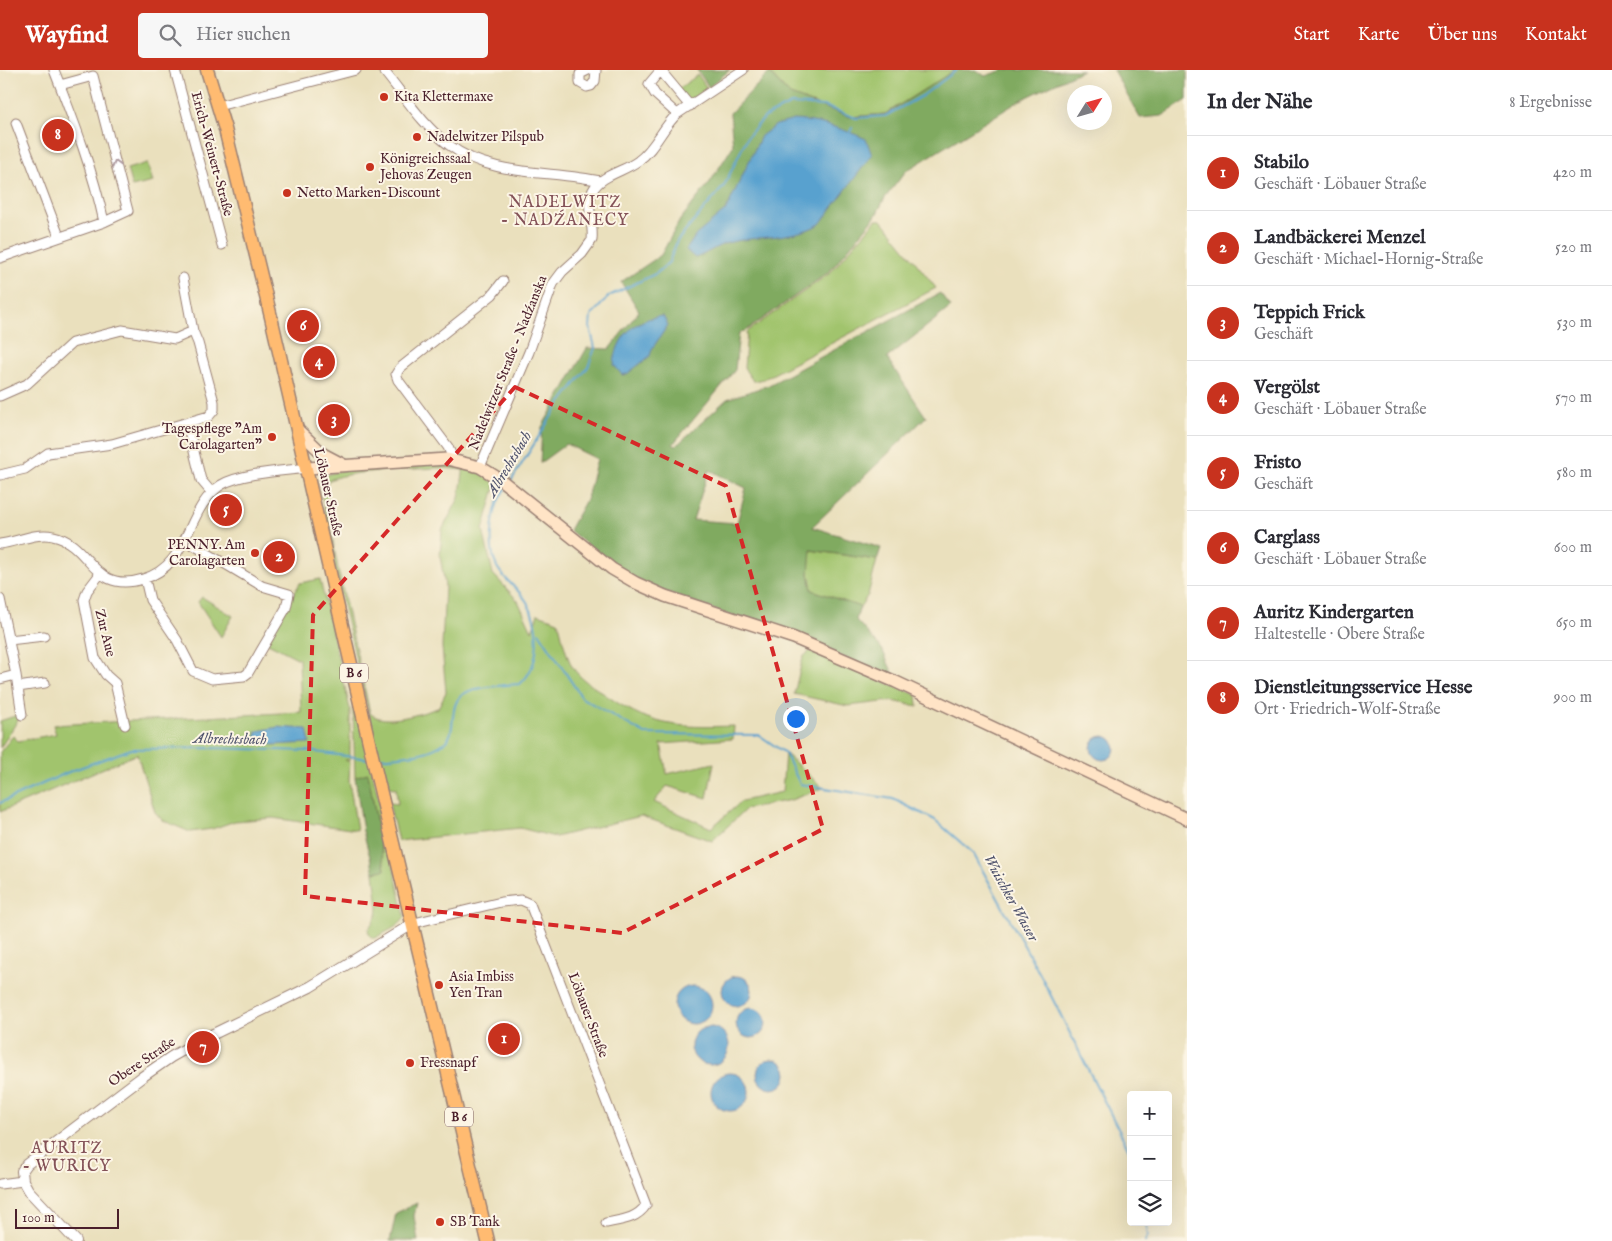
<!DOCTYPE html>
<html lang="de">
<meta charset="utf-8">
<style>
body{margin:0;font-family:"IM FELL English",serif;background:#f7f7f7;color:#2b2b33}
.controls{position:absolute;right:15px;bottom:15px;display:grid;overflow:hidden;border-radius:5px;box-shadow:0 5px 20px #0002}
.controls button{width:45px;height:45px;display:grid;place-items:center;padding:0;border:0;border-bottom:1px solid #e1e1e2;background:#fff;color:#2b2b33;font:25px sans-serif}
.compass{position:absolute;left:1067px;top:15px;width:45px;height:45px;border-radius:50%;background:#fff;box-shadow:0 5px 20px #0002;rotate:53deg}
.scale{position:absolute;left:15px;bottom:12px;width:104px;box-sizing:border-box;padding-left:5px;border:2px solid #4a1f2b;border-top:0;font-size:14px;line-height:18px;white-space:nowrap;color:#4a1f2b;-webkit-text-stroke:4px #fcf5e5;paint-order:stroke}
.you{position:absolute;left:795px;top:648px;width:18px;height:18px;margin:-12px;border:4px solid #fff;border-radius:50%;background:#1a73e8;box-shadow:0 0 0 8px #1a73e833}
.badge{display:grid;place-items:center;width:32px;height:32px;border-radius:50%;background:#c8321e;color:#fff;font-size:16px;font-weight:700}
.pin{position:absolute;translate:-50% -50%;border:2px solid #fff;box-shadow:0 1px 5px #0006}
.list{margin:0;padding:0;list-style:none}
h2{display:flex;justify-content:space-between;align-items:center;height:65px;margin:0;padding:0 20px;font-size:21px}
h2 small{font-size:16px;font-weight:400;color:#7c7c81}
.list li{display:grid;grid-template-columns:32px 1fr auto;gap:15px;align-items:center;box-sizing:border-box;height:75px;padding:0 20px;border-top:1px solid #e1e1e2}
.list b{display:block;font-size:19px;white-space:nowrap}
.list p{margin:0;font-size:16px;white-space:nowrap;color:#7c7c81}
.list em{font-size:16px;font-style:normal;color:#7c7c81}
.icon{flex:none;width:28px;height:28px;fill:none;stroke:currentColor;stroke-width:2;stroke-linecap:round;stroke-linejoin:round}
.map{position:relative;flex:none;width:1187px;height:1171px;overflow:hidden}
header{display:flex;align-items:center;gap:30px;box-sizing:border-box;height:70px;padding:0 25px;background:#c8321e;color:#fff}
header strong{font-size:24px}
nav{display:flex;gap:28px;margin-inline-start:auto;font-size:18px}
.search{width:350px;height:45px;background:#f7f7f7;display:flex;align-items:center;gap:12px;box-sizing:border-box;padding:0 18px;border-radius:5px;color:#7c7c81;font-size:19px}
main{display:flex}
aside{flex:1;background:#fff}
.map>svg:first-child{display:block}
</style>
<header>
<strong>Wayfind</strong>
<div class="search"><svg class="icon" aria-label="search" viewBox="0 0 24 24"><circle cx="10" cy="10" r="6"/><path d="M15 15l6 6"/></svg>Hier suchen</div>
<nav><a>Start</a><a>Karte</a><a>Über uns</a><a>Kontakt</a></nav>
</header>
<main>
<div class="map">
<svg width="1187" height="1171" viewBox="0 0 1187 1171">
<rect width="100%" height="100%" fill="#fcf5e5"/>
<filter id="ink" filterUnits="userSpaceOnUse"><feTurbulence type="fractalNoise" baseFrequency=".02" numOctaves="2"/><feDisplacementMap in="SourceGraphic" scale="10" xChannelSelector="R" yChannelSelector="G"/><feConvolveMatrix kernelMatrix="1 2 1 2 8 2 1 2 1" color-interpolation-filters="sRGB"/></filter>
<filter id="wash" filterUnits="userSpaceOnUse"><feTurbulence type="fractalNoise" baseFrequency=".0096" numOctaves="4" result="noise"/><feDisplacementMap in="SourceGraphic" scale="20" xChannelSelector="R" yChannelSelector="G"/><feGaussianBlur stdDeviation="1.12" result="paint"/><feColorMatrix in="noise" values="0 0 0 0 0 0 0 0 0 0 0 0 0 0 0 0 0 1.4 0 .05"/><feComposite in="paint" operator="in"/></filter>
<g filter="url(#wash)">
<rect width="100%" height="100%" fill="#eae0bd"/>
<!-- green -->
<path fill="#a1c46d" stroke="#76724c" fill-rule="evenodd" d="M 767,0 L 955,0 L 885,44 L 850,47 L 790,25 Z
M 698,5 L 707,18 L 688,32 L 678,19 Z
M 147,93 L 153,112 L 132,117 L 127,99 Z
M 876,150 L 882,150 L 936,218 L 764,309 L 753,311 L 744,298 L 747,262 L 830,203 Z
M 445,394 L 480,403 L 496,414 L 483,460 L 493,504 L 518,531 L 532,561 L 538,544 L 558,551 C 562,564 564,579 570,592 C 575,605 589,614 600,621 C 650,657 675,658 734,656 L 733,669 L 661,674 L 667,704 L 714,693 L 707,728 L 667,716 L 654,732 L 711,758 L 742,731 L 782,722 L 785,683 L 823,718 L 791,730 L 746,739 L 712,771 L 641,746 L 555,767 L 520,758 L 398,771 L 389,733 L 398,734 L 396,718 L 386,717 L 338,514 L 320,415 C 320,411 321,408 325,406 C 342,395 421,395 445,394 ZM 443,398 L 463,400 L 463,404 L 459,428 L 442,460 L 440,486 L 445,516 L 442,577 L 446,622 L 438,638 C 422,643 383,657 370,643 L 338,499 L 327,437 L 327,412 C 339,400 422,399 443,398 Z
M 810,480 L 877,490 L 868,525 L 860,537 L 812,520 L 809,503 Z
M 320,509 L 350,639 L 350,690 L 345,690 L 350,692 L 349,710 L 357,760 L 273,748 L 235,751 L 212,759 L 190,762 L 162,750 L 155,742 L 137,684 L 0,742 L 0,682 L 13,666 L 18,671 L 56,664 L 53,655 L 301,642 L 299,589 L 266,572 L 300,513 Z
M 202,527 L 233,546 L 221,567 L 198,532 Z
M 810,581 L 917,625 L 918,636 L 891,631 L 848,636 L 794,624 L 803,587 Z
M 358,638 L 405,847 C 398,859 383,862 376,868 L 370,866 L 368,860 L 377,845 L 378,838 L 374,802 L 385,799 L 368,703 L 355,707 L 353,639 Z
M 18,645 L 20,647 L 0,678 L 0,651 Z"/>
<!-- forest -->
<path fill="#80aa60" stroke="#656446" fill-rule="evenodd" d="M 697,0 L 730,0 L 709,17 Z
M 955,0 L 976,0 L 985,6 L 1003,0 L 1083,0 L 1021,30 L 906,101 L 885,128 L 875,147 L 829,202 L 747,260 L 739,263 L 735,300 L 673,374 L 676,376 L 727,329 L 769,315 L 940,223 L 951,237 L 887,288 L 926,347 L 812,457 L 881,478 L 877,490 L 811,480 L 809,503 L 812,520 L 860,537 L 856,550 L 882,579 L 894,606 L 647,515 L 617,499 L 569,460 L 587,428 L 597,389 L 566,374 L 540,393 L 542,357 L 587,278 L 609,279 L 639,241 L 621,212 L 661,185 L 680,150 L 710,112 L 733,76 L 730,43 L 769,3 L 790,25 L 850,47 L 886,44 ZM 709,400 L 746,418 L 737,453 L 693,450 Z
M 1113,0 L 1187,0 L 1187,30 L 1162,46 L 1140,48 Z
M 368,703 L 385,800 L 374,802 L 363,761 L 355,707 Z
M 417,1133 L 414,1146 L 418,1171 L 390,1171 L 396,1143 Z"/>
<!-- water -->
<path fill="#59a1cf" stroke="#52607d" d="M 794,50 C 819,51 844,59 866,69 L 872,85 L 820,154 C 791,170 758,165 727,173 C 717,176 706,184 695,188 L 686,180 L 696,165 L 726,140 L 761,66 L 776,55 Z
M 663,246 L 668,255 L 652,279 L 650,286 L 627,304 L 622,305 L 614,295 C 616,267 635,248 663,246 Z
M 278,657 L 307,659 L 310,673 L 273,675 L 255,670 L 257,661 Z
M1091 678a12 12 0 1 1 24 0a12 12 0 1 1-24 0Z
M722 921a15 15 0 1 1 30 0a15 15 0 1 1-30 0Z
M674 935a19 19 0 1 1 38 0a19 19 0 1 1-38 0Z
M736 953a15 15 0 1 1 30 0a15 15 0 1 1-30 0Z
M691 976a19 19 0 1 1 38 0a19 19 0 1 1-38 0Z
M757 1004a15 15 0 1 1 30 0a15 15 0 1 1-30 0Z
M711 1022a19 19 0 1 1 38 0a19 19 0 1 1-38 0Z"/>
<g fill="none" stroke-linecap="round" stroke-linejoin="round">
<!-- stream -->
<path stroke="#59a1cf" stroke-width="2" d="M 850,62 L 852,58
M 511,411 L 556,339 L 588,297 L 595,278 L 590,257 L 591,246 L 609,226 L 657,203 L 669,192 L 677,171 L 724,116 L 748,66 L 765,47 L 791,34 L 824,36 L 856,48 L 885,46 L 922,26 L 957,0
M 539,562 L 582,628 L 645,664 L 759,665 L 785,683 L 800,714 L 893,729 L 935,750 L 973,783 L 1042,908 L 1131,1084
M 378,688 C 400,685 427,687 445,672 C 459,661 445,632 467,622 C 476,617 508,615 520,614 C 542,594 540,556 527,532 C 519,519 504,510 497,497 C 487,478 492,435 505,419
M 0,733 L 71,701 L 131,679 L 210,678 L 308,681 L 369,689
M 1145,1171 L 1148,1166 L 1146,1152"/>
</g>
</g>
<g filter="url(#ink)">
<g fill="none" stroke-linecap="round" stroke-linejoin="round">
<defs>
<path id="minor" d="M 175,0 L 222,175
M 383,0 C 404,25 422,55 449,75 C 490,107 551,100 600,111
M 588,0 L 580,4 L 580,13 L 587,17 L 591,16 L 595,11 L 596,0
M 660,0 L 690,36
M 660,1 L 649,14 L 655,24 L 677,44
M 60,15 L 93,6 L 128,141 L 104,152
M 218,36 L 356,0
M 16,53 L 59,166
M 0,188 L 104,152 C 93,100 73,49 54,0
M 0,326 L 27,314 L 72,273 L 122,260 L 175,269 L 193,261 L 183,208
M 187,353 L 201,410 L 212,423
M 453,389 L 448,377 L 398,310 L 396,304 L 400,298 L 492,225 L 503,211
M 480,397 L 529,282 L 553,214 L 562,202 L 582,184 L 592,170 C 594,153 585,136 593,120 C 601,105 625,101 638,91 C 655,79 662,58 677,44 L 743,0
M 0,405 L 25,399 L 48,383 L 112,374 L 209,346 L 214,340 L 214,332 L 198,273 L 193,261
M 0,474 C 17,472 36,462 53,466 C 92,474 91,525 143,509 C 191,495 185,439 221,415 C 241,403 284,401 307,398
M 100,504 L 87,521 L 84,530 L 95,588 L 106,605 L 115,613 L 125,655
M 145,509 L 150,530 L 177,570 L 193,601 L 212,609 L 244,606 L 248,603 L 286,538 L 289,524 L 262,516 L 185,470
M 0,529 L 16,605 L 22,645
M 9,570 L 44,566
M 0,609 L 16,605
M 18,617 L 45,613
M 414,853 L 501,832 L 521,830 L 530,834 L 646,1135 C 637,1149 621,1150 606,1153
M 0,1114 L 23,1111"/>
<path id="tertiary" d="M 76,1171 L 28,1120 L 23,1111 L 22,1101 L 27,1094 L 142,1007 L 171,987 L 201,970 L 310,917 L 414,853"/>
<path id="secondary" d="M 298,360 L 323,384 L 344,395
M 307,398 L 447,389 L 480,397 L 501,410 L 612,499 L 636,513 L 665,526 L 794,568 L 896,612 L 1187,749"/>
<path id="primary" d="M 207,0 L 225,59 L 271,247 L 374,694 L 488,1171"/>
</defs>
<!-- minor casing -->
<use href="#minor" stroke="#9a8074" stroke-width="11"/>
<!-- tertiary casing -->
<use href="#tertiary" stroke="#9a8074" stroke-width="12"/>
<!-- secondary casing -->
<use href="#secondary" stroke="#9a8074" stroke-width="14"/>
<!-- primary casing -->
<use href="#primary" stroke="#9a8074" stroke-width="15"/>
<!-- minor -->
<use href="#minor" stroke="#fff" stroke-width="9"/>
<!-- tertiary -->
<use href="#tertiary" stroke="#fff" stroke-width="10"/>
<!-- secondary -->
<use href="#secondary" stroke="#ffe4c6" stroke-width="11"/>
<!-- primary -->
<use href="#primary" stroke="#ffbb71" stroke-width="12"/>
</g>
<!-- one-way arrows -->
<defs><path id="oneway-chevron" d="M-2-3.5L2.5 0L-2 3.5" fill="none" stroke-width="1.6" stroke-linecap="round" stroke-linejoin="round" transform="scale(1.25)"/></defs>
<use stroke="#ae9aa0" href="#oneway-chevron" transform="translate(116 94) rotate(-105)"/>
</g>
<!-- marked area -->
<path fill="none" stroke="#d62828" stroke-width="4" stroke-dasharray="10 6" stroke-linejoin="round" d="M 515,317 L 726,416 L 823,759 L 622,863 L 305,826 L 313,545 Z"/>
<!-- markers -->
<g fill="#c8321e" stroke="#fcf5e5" stroke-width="2">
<circle cx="384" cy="27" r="5"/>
<circle cx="417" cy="67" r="5"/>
<circle cx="370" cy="97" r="5"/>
<circle cx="287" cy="123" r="5"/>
<circle cx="272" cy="367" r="5"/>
<circle cx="255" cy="483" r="5"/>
<circle cx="439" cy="915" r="5"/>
<circle cx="410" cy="993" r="5"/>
<circle cx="440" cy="1152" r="5"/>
</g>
<g text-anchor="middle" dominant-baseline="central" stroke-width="4" stroke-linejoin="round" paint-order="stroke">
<!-- shield labels -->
<g fill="#fcf5e5" stroke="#7f5f63" stroke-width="1">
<rect x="340" y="593.5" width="28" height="19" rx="4"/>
<rect x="445" y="1037.5" width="28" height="19" rx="4"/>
</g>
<g font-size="12" font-weight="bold" fill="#4a1f2b">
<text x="354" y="603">B 6</text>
<text x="459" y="1047">B 6</text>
</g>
<!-- poi labels -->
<g font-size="14" fill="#4a1f2b" stroke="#fcf5e5" text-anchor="start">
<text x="394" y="27">Kita Klettermaxe</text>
<text x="427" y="67">Nadelwitzer Pilspub</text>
<text x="380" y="89">Königreichssaal<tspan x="380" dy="16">Jehovas Zeugen</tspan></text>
<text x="297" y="123">Netto Marken-Discount</text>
<text x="262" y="359" text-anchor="end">Tagespflege "Am<tspan x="262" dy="16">Carolagarten"</tspan></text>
<text x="245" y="475" text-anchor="end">PENNY. Am<tspan x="245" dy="16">Carolagarten</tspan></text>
<text x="449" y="907">Asia Imbiss<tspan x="449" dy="16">Yen Tran</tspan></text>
<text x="420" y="993">Fressnapf</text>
<text x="450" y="1152">SB Tank</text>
</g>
<!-- street labels -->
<g font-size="14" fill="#4a1f2b" stroke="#fcf5e5">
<text transform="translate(212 84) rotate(75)">Erich-Weinert-Straße</text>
<text transform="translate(508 293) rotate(-68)">Nadelwitzer Straße - Nadźanska</text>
<text transform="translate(328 422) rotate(77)">Löbauer Straße</text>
<text transform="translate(105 563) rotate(76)">Zur Aue</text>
<text transform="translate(588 945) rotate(69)">Löbauer Straße</text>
<text transform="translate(142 992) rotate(-34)">Obere Straße</text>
</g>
<!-- water labels -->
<g font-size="15" font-style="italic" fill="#50536d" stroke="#fcf5e5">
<text transform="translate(509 394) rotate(-59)">Albrechtsbach</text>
<text transform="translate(230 669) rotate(1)">Albrechtsbach</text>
<text transform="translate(1011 828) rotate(61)">Wuischker Wasser</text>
</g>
<!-- quarter labels -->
<g font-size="16" letter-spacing="1" fill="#835157" stroke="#fcf5e5">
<text x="565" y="133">NADELWITZ<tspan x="565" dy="18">- NADŹANECY</tspan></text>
<text x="67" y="1079">AURITZ<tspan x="67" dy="18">- WURICY</tspan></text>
</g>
</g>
</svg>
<div class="controls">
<button>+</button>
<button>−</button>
<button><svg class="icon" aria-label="layers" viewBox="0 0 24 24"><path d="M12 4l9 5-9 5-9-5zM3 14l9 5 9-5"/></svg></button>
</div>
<svg class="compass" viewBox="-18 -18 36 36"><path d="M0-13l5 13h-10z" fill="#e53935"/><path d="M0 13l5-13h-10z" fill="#7c7c81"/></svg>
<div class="scale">100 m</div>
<div class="you"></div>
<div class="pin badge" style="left:504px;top:969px">1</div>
<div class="pin badge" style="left:279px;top:487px">2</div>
<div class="pin badge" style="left:334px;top:350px">3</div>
<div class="pin badge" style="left:319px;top:292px">4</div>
<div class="pin badge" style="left:226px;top:440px">5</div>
<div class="pin badge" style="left:303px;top:256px">6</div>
<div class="pin badge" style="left:203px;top:977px">7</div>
<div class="pin badge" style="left:58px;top:65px">8</div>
</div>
<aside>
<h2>In der Nähe<small>8 Ergebnisse</small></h2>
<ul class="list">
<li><span class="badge">1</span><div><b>Stabilo</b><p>Geschäft · Löbauer Straße</p></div><em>420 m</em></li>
<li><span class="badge">2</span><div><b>Landbäckerei Menzel</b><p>Geschäft · Michael-Hornig-Straße</p></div><em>520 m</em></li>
<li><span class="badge">3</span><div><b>Teppich Frick</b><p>Geschäft</p></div><em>530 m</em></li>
<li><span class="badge">4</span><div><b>Vergölst</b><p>Geschäft · Löbauer Straße</p></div><em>570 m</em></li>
<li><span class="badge">5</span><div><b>Fristo</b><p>Geschäft</p></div><em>580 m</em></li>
<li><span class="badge">6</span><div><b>Carglass</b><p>Geschäft · Löbauer Straße</p></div><em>600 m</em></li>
<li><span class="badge">7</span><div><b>Auritz Kindergarten</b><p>Haltestelle · Obere Straße</p></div><em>650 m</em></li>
<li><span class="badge">8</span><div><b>Dienstleitungsservice Hesse</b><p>Ort · Friedrich-Wolf-Straße</p></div><em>900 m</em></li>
</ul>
</aside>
</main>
